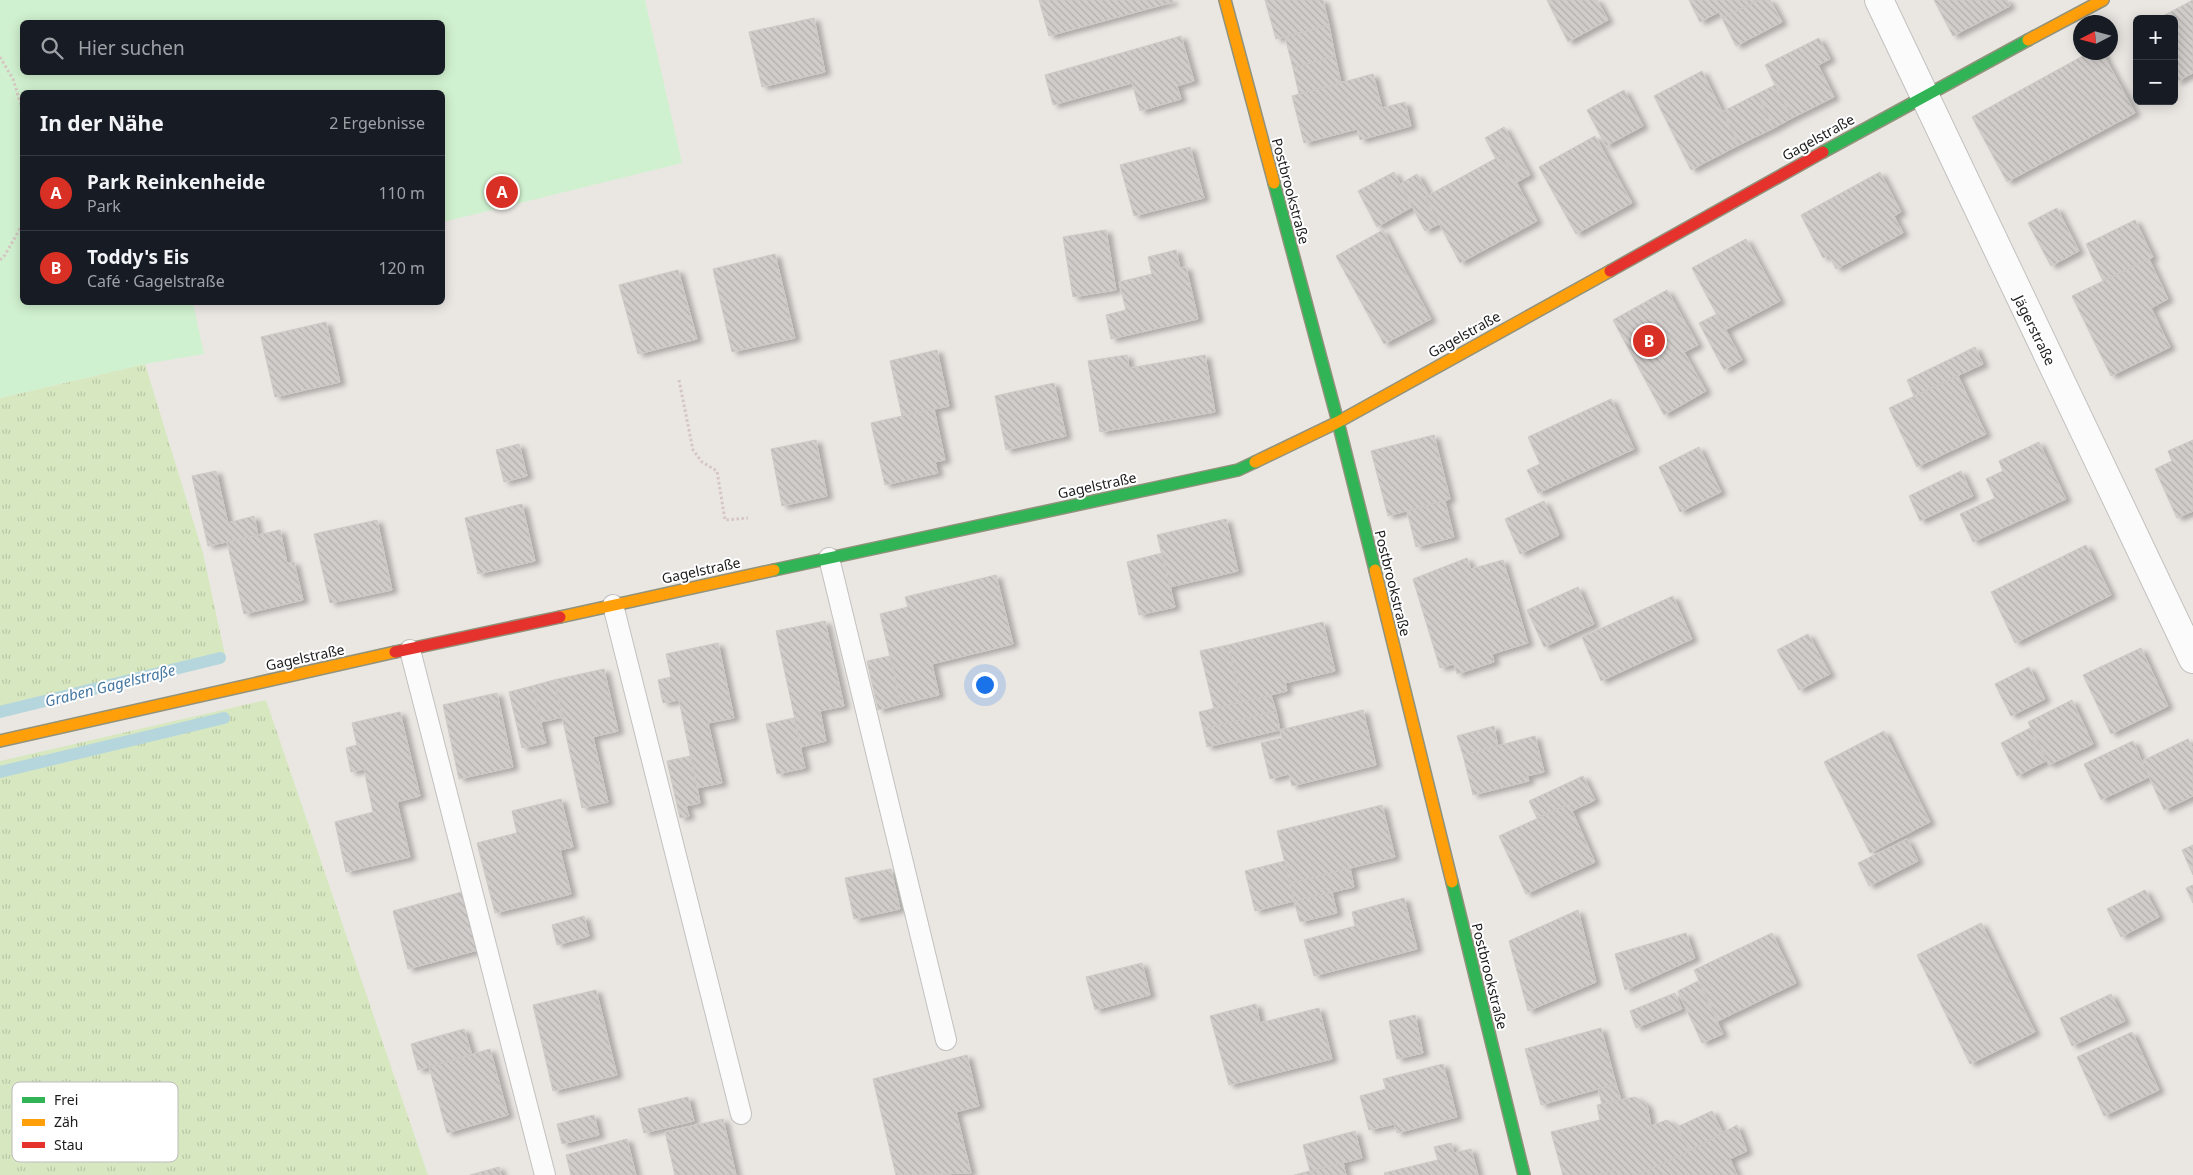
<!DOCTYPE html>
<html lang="de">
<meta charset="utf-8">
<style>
body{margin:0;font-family:"Noto Sans",sans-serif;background:#242831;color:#f1f3f6}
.controls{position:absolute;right:15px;top:15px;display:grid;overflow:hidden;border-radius:8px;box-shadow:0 2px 12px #0003}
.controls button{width:45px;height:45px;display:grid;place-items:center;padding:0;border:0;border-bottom:1px solid #363941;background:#171b24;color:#f1f3f6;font:25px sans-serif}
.compass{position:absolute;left:2073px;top:15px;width:45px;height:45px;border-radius:50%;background:#171b24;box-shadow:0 2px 12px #0003;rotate:264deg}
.you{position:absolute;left:984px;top:684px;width:18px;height:18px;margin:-12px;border:4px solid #fff;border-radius:50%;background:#1a73e8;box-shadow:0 0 0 8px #1a73e833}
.badge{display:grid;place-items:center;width:32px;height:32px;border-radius:50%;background:#d93025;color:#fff;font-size:16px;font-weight:700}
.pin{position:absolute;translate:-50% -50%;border:2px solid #fff;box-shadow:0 1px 5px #0006}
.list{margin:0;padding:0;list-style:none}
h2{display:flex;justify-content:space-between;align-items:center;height:65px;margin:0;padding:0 20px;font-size:21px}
h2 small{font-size:16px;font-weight:400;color:#9ea1a6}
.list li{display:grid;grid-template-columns:32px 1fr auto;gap:15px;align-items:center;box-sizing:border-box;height:75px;padding:0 20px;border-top:1px solid #363941}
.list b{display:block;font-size:19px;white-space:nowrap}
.list p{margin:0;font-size:16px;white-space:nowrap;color:#9ea1a6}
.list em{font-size:16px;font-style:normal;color:#9ea1a6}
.icon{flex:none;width:28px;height:28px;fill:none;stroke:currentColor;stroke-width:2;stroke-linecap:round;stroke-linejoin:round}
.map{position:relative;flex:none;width:2193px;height:1175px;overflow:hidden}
.search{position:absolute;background:#171b24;box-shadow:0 2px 12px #0003;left:20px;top:20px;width:425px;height:55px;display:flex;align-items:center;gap:12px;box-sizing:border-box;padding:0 18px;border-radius:8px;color:#9ea1a6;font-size:19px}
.panel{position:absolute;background:#171b24;box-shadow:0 2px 12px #0003;left:20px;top:90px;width:425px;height:215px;border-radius:8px}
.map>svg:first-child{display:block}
</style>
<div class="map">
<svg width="2193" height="1175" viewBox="0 0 2193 1175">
<defs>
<pattern id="grass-tufts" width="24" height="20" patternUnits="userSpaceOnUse" patternTransform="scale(1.25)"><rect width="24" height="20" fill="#d7e8c1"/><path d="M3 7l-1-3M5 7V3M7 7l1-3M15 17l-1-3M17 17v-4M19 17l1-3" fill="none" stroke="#b8c6a5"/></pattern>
<pattern id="building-back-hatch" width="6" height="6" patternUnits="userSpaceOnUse" patternTransform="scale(1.25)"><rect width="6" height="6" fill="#d0cdca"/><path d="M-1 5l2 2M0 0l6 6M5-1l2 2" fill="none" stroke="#b2afad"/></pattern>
<filter id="shadow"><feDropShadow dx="5.5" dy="3" stdDeviation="2.5" flood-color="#0004"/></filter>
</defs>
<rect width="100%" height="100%" fill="#eae7e3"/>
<!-- grass -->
<path fill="url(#grass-tufts)" d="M 145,364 L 203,553 L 225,655 L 0,709 L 0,398 Z
M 266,700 L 428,1175 L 0,1175 L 0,761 Z"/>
<!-- park -->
<path fill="#d0f1cf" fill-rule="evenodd" d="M 0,0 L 645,0 L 682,163 L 443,222 L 442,92 L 22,92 L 22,302 L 193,303 L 204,354 L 145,364 L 0,398 ZM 22,22 L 442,22 L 442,72 L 22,72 Z"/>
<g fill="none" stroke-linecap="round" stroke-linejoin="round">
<!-- stream -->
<path stroke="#b6d6dd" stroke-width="12" d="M 0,712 L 220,658
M 0,772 L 224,718"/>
</g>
<!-- building -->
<path fill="url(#building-back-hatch)" stroke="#cdc9c5" filter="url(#shadow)" d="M 1039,0 L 1172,0 L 1173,2 L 1049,36 Z
M 1265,0 L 1323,0 L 1329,25 L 1276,39 Z
M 1547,0 L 1597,0 L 1608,20 L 1568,42 Z
M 1689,0 L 1759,0 L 1722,18 L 1719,12 L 1700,22 Z
M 1759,0 L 1770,0 L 1782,22 L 1736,46 L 1722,18 Z
M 1934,0 L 2007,0 L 2010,6 L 1953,36 Z
M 2193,0 L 2193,73 L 2176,82 L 2174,19 L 2157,19 Z
M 814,18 L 825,72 L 762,87 L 749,32 Z
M 1329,25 L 1335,56 L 1293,68 L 1285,37 Z
M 1181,36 L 1194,81 L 1177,86 L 1181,99 L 1140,111 L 1132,83 L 1053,105 L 1045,75 Z
M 1819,38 L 1830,59 L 1818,65 L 1834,97 L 1792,118 L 1765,65 Z
M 2090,52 L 2102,52 L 2135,113 L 2007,182 L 1972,117 Z
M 1335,56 L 1341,83 L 1299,94 L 1293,68 Z
M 1702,71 L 1739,145 L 1691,170 L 1654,96 Z
M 1373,74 L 1382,108 L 1405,102 L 1411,126 L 1360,140 L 1357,129 L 1304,143 L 1292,96 Z
M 1775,85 L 1792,118 L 1774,128 L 1757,94 Z
M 1624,90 L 1643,126 L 1606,146 L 1587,110 Z
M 1757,94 L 1774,128 L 1739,145 L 1722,112 Z
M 1504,127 L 1530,175 L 1517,182 L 1502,155 L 1496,159 L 1485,138 Z
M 1595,136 L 1632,203 L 1576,234 L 1539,167 Z
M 1190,147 L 1204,198 L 1134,216 L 1120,165 Z
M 1502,155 L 1537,221 L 1460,263 L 1425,197 Z
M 1394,172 L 1412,207 L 1377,227 L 1358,191 Z
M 1880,172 L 1901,212 L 1894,216 L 1903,233 L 1836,269 L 1829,255 L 1823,258 L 1801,215 Z
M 1417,174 L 1429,195 L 1425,197 L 1439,224 L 1425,231 L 1400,184 Z
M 2057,208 L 2079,251 L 2051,266 L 2028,223 Z
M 2135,220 L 2153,257 L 2103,281 L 2086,244 Z
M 1106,230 L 1116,290 L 1073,297 L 1063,237 Z
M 1383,230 L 1431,319 L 1384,344 L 1336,256 Z
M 1746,239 L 1780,301 L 1725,330 L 1692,268 Z
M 1176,250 L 1180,268 L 1186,267 L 1198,319 L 1111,339 L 1106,315 L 1126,310 L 1119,282 L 1152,274 L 1148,257 Z
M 775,254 L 795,338 L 732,352 L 713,269 Z
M 2149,259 L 2168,299 L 2151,308 L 2170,347 L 2111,376 L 2072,296 Z
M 678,270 L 697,339 L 638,354 L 619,285 Z
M 1667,290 L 1698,345 L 1684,352 L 1706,391 L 1664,415 L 1613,320 Z
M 1717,314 L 1742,360 L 1724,370 L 1699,323 Z
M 326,322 L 340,382 L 275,397 L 261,337 Z
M 1975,347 L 1983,364 L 1914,396 L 1907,380 Z
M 937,350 L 949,406 L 902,416 L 890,361 Z
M 1127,355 L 1129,368 L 1205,355 L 1215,412 L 1100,432 L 1088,361 Z
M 1958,376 L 1986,434 L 1917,467 L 1889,408 Z
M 1054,383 L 1066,436 L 1006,450 L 995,396 Z
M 1611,399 L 1634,449 L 1538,493 L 1527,470 L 1540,464 L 1528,437 Z
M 934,409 L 945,460 L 935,462 L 938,473 L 885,485 L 871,423 Z
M 1434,435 L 1450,499 L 1388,516 L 1371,451 Z
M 816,440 L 827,496 L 782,506 L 771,449 Z
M 2193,440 L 2193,511 L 2177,518 L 2155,469 L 2172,461 L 2168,451 Z
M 2039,442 L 2066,499 L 1973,542 L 1960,514 L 1995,498 L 1986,479 L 2003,471 L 1999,461 Z
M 519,444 L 527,476 L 504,482 L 496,450 Z
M 1699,447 L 1721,492 L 1680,512 L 1659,467 Z
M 216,471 L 228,523 L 254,516 L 258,535 L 208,546 L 192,476 Z
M 1961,471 L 1973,496 L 1920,521 L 1909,496 Z
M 1445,501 L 1454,537 L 1416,547 L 1407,511 Z
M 1544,501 L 1559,535 L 1520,554 L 1505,519 Z
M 522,504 L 535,561 L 478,574 L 465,518 Z
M 1226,519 L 1238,571 L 1170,587 L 1157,535 Z
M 377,520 L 392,590 L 330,603 L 314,534 Z
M 280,530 L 287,563 L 294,562 L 303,600 L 244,614 L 227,542 Z
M 2086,545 L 2111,595 L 2015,643 L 1991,592 Z
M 1162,553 L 1175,607 L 1139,615 L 1127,562 Z
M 1467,558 L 1471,569 L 1503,560 L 1528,643 L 1492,654 L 1494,662 L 1457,674 L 1454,664 L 1440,668 L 1413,579 Z
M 996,575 L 1013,644 L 932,664 L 939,695 L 901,704 L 880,614 L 908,607 L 905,597 Z
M 1578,587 L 1594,624 L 1544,647 L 1527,610 Z
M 1673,596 L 1692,639 L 1601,681 L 1582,637 Z
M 825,621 L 844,706 L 820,711 L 826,741 L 801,747 L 776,631 Z
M 1323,622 L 1335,671 L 1285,683 L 1287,691 L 1242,702 L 1228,645 Z
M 1808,634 L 1830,674 L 1799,690 L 1777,650 Z
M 718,643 L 734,718 L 708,723 L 722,783 L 697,788 L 679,700 L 663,703 L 658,680 L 671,677 L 666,654 Z
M 1228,645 L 1242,702 L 1214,709 L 1200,651 Z
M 2141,648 L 2168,706 L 2111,734 L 2083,675 Z
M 890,656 L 901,704 L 878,710 L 867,661 Z
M 2029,667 L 2045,699 L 2011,716 L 1995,684 Z
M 604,669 L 618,731 L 593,737 L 608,802 L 582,808 L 554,680 Z
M 554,680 L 563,717 L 541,722 L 532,686 Z
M 532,686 L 546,743 L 522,748 L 509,692 Z
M 497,693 L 513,767 L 459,779 L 443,705 Z
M 1271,695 L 1276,711 L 1203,729 L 1199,712 Z
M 2072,700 L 2093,744 L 2049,765 L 2028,722 Z
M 1363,710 L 1376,765 L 1292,786 L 1289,774 L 1270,779 L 1261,743 L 1282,738 L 1280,730 Z
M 1276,711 L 1280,730 L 1207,747 L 1203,729 Z
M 400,712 L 420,796 L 397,802 L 410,857 L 346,872 L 335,822 L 373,812 L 364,769 L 351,772 L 346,748 L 357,745 L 352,723 Z
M 794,718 L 805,768 L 777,774 L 766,724 Z
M 1494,726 L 1498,746 L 1463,755 L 1457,736 Z
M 2030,728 L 2046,761 L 2017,776 L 2001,743 Z
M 1884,731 L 1930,822 L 1870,853 L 1824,762 Z
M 1535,736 L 1544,772 L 1527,776 L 1529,781 L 1473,795 L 1463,755 Z
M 2188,739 L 2193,749 L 2193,796 L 2164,810 L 2142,761 Z
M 2133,741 L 2149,777 L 2101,800 L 2084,764 Z
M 691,756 L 700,803 L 686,806 L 689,816 L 680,818 L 667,761 Z
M 1583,776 L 1595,800 L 1572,811 L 1569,804 L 1537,818 L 1529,801 Z
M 561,799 L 573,847 L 560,850 L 571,894 L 495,913 L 477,843 L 517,833 L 512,811 Z
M 1569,804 L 1595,862 L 1526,894 L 1499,836 Z
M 1382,805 L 1395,857 L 1290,883 L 1277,831 Z
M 1907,839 L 1918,861 L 1869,886 L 1858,863 Z
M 2193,845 L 2193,875 L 2182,850 Z
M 1285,861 L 1294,901 L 1255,911 L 1245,871 Z
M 1350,868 L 1354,887 L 1294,901 L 1290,883 Z
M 891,869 L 900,909 L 854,919 L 845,878 Z
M 2193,885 L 2193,903 L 2186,888 Z
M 2145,890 L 2159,917 L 2121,937 L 2107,909 Z
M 462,892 L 478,950 L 408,969 L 393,911 Z
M 1332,892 L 1337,913 L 1300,922 L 1294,901 Z
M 1404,898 L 1417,949 L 1314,976 L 1304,940 L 1355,926 L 1352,912 Z
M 1578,910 L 1596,982 L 1528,1011 L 1509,941 Z
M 584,916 L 589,936 L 557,945 L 552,925 Z
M 1981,923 L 2035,1032 L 1970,1064 L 1917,955 Z
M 1686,933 L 1695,958 L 1625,990 L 1615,954 Z
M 1772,933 L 1796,983 L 1718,1021 L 1694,970 Z
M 1142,963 L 1150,995 L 1095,1010 L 1086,977 Z
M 1698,981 L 1723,1034 L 1702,1043 L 1678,991 Z
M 596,990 L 617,1075 L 553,1091 L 533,1005 Z
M 1675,993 L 1682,1009 L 1636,1028 L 1630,1011 Z
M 2111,994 L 2125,1021 L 2072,1046 L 2060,1018 Z
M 1256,1004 L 1260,1023 L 1319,1008 L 1332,1059 L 1229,1085 L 1210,1016 Z
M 1415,1015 L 1423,1053 L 1397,1059 L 1389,1021 Z
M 1601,1028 L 1616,1084 L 1541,1105 L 1525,1049 Z
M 464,1029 L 472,1055 L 418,1070 L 411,1044 Z
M 2132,1032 L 2159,1090 L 2104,1116 L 2077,1057 Z
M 490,1049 L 508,1115 L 447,1133 L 429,1067 Z
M 967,1055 L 979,1106 L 956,1112 L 971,1173 L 896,1175 L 873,1079 Z
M 1443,1064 L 1457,1117 L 1397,1133 L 1394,1124 L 1369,1130 L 1360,1096 L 1386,1089 L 1383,1079 Z
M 1616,1084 L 1621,1100 L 1602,1104 L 1598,1089 Z
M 688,1097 L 694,1121 L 644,1133 L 638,1109 Z
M 1635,1097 L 1647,1105 L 1651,1126 L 1667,1120 L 1677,1127 L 1690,1151 L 1637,1175 L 1623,1175 L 1618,1169 L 1596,1175 L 1563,1175 L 1551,1132 L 1600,1120 L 1597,1105 Z
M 1712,1111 L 1723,1133 L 1690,1151 L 1677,1127 Z
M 594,1115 L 599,1135 L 562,1144 L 557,1124 Z
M 723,1119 L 736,1175 L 675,1175 L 665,1132 Z
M 1737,1125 L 1747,1151 L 1730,1159 L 1737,1175 L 1637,1175 L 1690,1151 Z
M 1355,1131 L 1362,1158 L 1310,1171 L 1303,1145 Z
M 627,1139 L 636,1175 L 571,1175 L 566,1155 Z
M 1451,1143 L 1454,1153 L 1471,1149 L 1478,1175 L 1385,1175 L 1384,1173 L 1438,1160 L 1434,1147 Z
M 1343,1162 L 1346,1175 L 1311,1175 L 1310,1171 Z
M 499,1167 L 501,1175 L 470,1175 Z
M 1618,1169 L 1623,1175 L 1596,1175 Z
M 1310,1171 L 1311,1175 L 1294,1175 Z"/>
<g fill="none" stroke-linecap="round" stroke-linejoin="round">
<defs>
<path id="lane" d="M 829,558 L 946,1040
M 613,605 L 741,1114
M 410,650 L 545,1175"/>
<path id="street" d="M 1879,0 L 2193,659"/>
<path id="fast" d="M 1823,152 L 2028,40
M 1274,183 L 1338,422 L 1375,570
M 774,570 L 1238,470 L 1255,462
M 1452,882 L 1524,1175"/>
<path id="slow" d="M 1225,0 L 1274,183
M 2028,40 L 2103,0
M 1255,462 L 1338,422 L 1610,271
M 1375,570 L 1452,882
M 560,617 L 774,570
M 0,741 L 395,652"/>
<path id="jam" d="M 1610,271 L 1823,152
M 395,652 L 560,617"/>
</defs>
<!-- lane casing -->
<use href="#lane" stroke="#c2c1bf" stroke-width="22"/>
<!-- street casing -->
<use href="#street" stroke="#c2c1bf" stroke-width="30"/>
<!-- fast casing -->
<use href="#fast" stroke="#91927c" stroke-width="14"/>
<!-- slow casing -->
<use href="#slow" stroke="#91927c" stroke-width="14"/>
<!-- jam casing -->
<use href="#jam" stroke="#91927c" stroke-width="14"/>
<!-- path -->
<path stroke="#d6c6c3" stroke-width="3" stroke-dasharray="2.5 2.5" stroke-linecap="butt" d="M 0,57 L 13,79 L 22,108
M 0,260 L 5,255 L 22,225
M 679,380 L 693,450 L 702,462 L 717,471 L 725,520 L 748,518"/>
<!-- lane -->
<use href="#lane" stroke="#fcfbfb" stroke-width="20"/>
<!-- street -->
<use href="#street" stroke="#fcfbfb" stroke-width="28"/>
<!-- fast -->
<use href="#fast" stroke="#30b455" stroke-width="11"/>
<!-- slow -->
<use href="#slow" stroke="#ff9f0a" stroke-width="11"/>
<!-- jam -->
<use href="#jam" stroke="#e5322d" stroke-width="11"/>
</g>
<g text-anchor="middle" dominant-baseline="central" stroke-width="4" stroke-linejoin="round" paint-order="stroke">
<!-- street labels -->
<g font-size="14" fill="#1b1b1b" stroke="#fff">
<text transform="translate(1818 137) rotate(-29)">Gagelstraße</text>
<text transform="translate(1291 191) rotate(75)">Postbrookstraße</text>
<text transform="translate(2035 330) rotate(64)">Jägerstraße</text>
<text transform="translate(1464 334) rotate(-29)">Gagelstraße</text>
<text transform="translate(1097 485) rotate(-12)">Gagelstraße</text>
<text transform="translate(701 570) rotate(-12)">Gagelstraße</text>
<text transform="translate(1393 583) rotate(76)">Postbrookstraße</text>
<text transform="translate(305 657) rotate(-12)">Gagelstraße</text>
<text transform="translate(1490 976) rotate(76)">Postbrookstraße</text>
</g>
<!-- water labels -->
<g font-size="15" font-style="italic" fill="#4677a1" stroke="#fff">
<text transform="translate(110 685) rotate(-14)">Graben Gagelstraße</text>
</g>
</g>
<!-- legend -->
<rect x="12" y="1082" width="166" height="80" rx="8" fill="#fff" stroke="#bbb" stroke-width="1"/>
<rect x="22" y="1097" width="23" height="6" fill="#30b455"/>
<rect x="22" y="1119" width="23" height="7" fill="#ff9f0a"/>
<rect x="22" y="1142" width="23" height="6" fill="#e5322d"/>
<g font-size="14" fill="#1b1b1b">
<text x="54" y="1105">Frei</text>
<text x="54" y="1127">Zäh</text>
<text x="54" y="1150">Stau</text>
</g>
</svg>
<div class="controls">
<button>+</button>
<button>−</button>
</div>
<svg class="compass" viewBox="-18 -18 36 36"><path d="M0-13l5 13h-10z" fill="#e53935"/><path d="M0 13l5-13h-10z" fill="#9ea1a6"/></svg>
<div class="you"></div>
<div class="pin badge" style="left:502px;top:192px">A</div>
<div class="pin badge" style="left:1649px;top:341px">B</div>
<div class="search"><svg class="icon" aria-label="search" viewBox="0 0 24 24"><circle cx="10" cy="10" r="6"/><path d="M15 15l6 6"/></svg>Hier suchen</div>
<section class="panel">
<h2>In der Nähe<small>2 Ergebnisse</small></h2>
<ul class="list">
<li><span class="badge">A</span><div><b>Park Reinkenheide</b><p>Park</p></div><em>110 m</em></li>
<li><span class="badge">B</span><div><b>Toddy's Eis</b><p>Café · Gagelstraße</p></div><em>120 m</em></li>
</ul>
</section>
</div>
